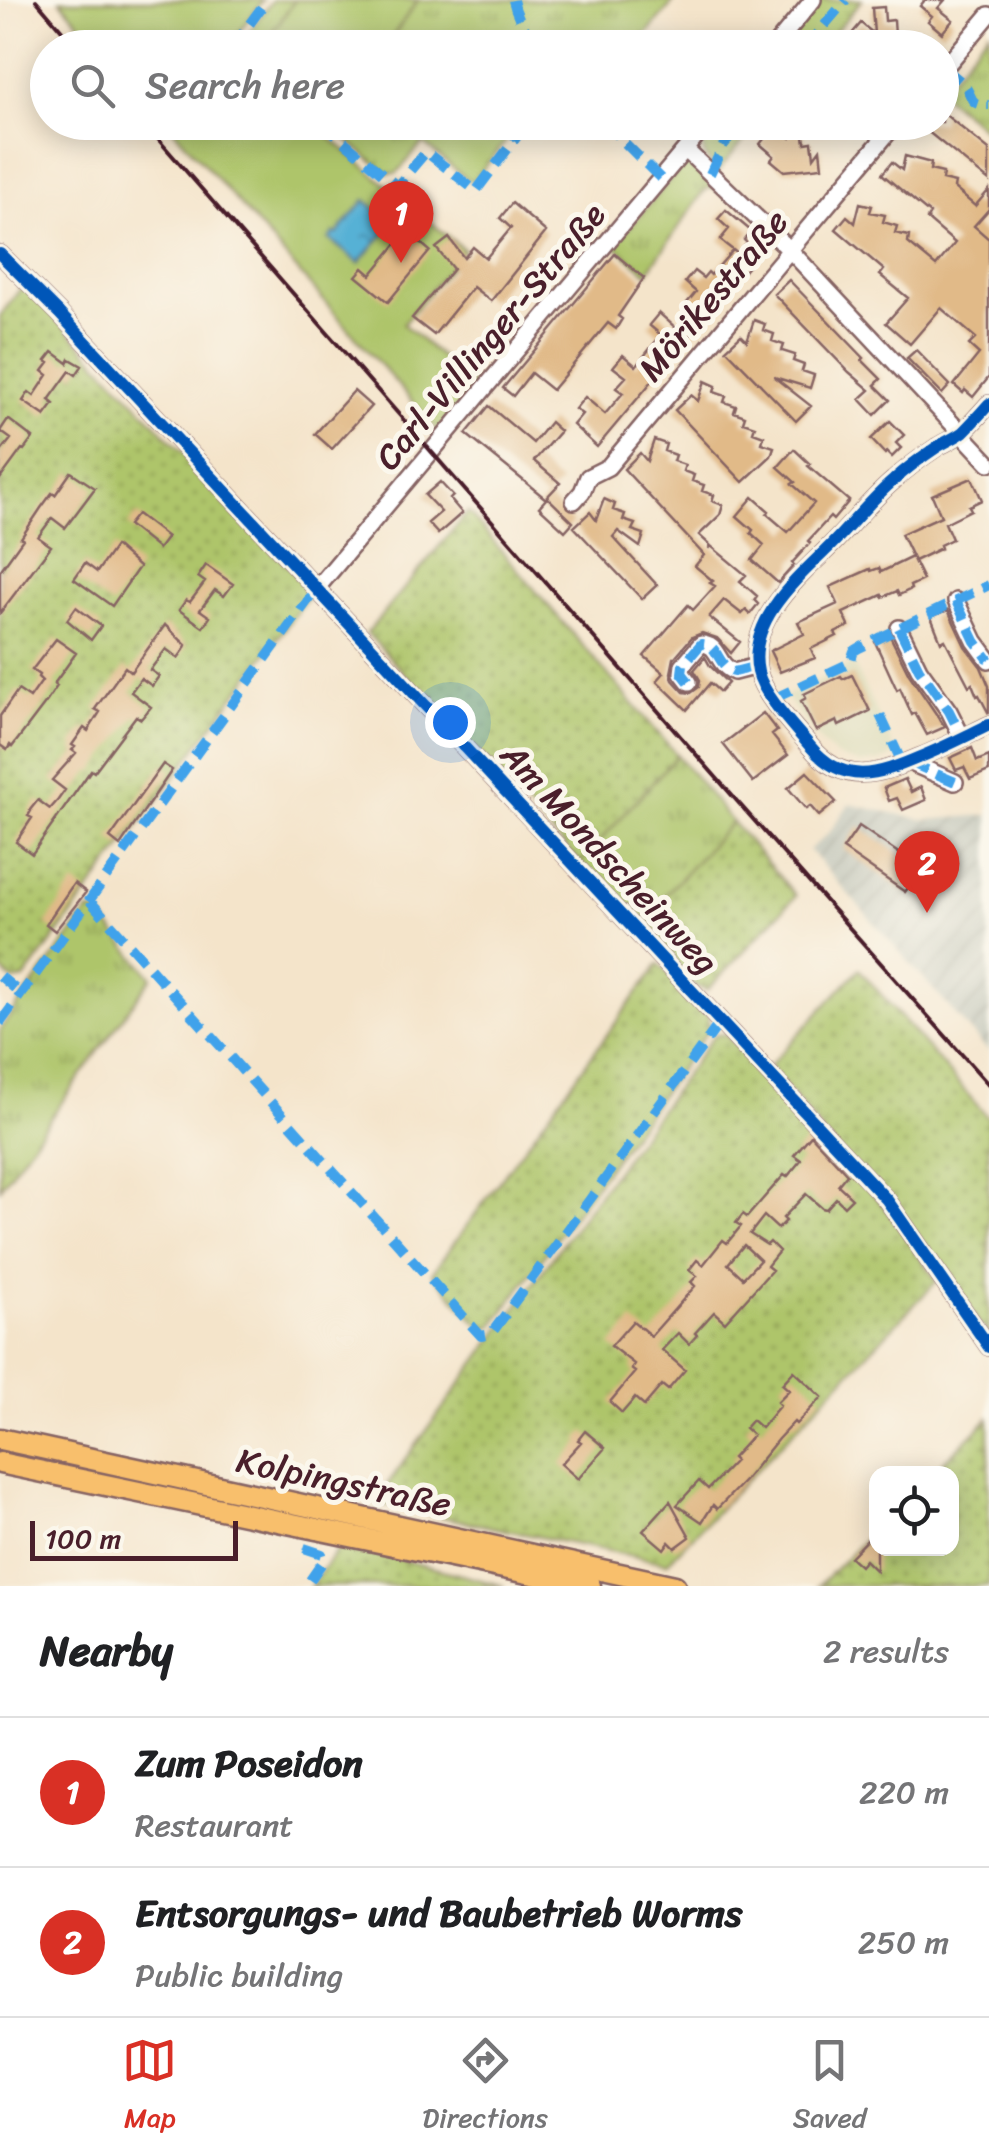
<!DOCTYPE html>
<meta charset="utf-8">
<style>
body{margin:0;font-family:Sriracha,sans-serif;background:#f6f6f6;color:#202124}
.controls{position:absolute;right:30px;bottom:30px;display:grid;overflow:hidden;border-radius:20px;box-shadow:0 5px 25px #0003}
.controls button{width:90px;height:90px;display:grid;place-items:center;padding:0;border:0;border-bottom:2px solid #e0e0e0;background:#fff;color:#202124;font:50px sans-serif}
.scale{position:absolute;left:30px;bottom:25px;width:208px;box-sizing:border-box;padding-left:10px;border:5px solid #4a1f2b;border-top:0;font-size:28px;line-height:35px;white-space:nowrap;color:#4a1f2b;-webkit-text-stroke:8px #fbf7ec;paint-order:stroke}
.you{position:absolute;left:450px;top:722px;width:35px;height:35px;margin:-25px;border:8px solid #fff;border-radius:50%;background:#1a73e8;box-shadow:0 0 0 15px #1a73e833}
.badge{display:grid;place-items:center;width:65px;height:65px;border-radius:50%;background:#d93025;color:#fff;font-size:32px;font-weight:700}
.pin{position:absolute;translate:-50% -82px;filter:drop-shadow(0 2px 5px #0008)}
.pin::after{content:'';position:absolute;top:52px;width:35px;height:30px;background:inherit;clip-path:polygon(0 0,100% 0,50% 100%)}
.list{margin:0;padding:0;list-style:none}
h2{display:flex;justify-content:space-between;align-items:center;height:130px;margin:0;padding:0 40px;font-size:42px}
h2 small{font-size:32px;font-weight:400;color:#757577}
.list li{display:grid;grid-template-columns:65px 1fr auto;gap:30px;align-items:center;box-sizing:border-box;height:150px;padding:0 40px;border-top:2px solid #e0e0e0}
.list b{display:block;font-size:38px;white-space:nowrap}
.list p{margin:0;font-size:32px;white-space:nowrap;color:#757577}
.list em{font-size:32px;font-style:normal;color:#757577}
.icon{flex:none;width:55px;height:55px;fill:none;stroke:currentColor;stroke-width:2;stroke-linecap:round;stroke-linejoin:round}
.map{position:relative;flex:none;width:989px;height:1586px;overflow:hidden}
.search{position:absolute;background:#fff;box-shadow:0 5px 25px #0003;left:30px;right:30px;top:30px;height:110px;display:flex;align-items:center;gap:25px;box-sizing:border-box;padding:0 35px;border-radius:55px;color:#757577;font-size:38px}
.sheet{height:430px;background:#fff}
nav{display:flex;justify-content:space-around;align-items:center;box-sizing:border-box;height:140px;border-top:2px solid #e0e0e0;background:#fff;font-size:28px;color:#757577}
nav a{display:grid;justify-items:center;gap:5px}
nav .on{color:#d93025}
.map>svg:first-child{display:block}
</style>
<div class="map">
<svg width="989" height="1586" viewBox="0 0 989 1586">
<defs>
<pattern id="industrial-furrows" width="10" height="10" patternUnits="userSpaceOnUse" patternTransform="scale(2.5)"><rect width="10" height="10" fill="#c3c6b9"/><path d="M-1 1l2-2M0 10L10 0M9 11l2-2" fill="none" stroke="#a9aa9f"/></pattern>
<pattern id="grass-tufts" width="24" height="20" patternUnits="userSpaceOnUse" patternTransform="scale(2.5)"><rect width="24" height="20" fill="#aec56a"/><path d="M3 7l-1-3M5 7V3M7 7l1-3M15 17l-1-3M17 17v-4M19 17l1-3" fill="none" stroke="#909f57"/></pattern>
<pattern id="garden-dots" width="8" height="8" patternUnits="userSpaceOnUse" patternTransform="scale(2.5)"><rect width="8" height="8" fill="#aec56a"/><path d="M2 2h.1M6 6h.1" fill="none" stroke="#909f57" stroke-width="1.8" stroke-linecap="round"/></pattern>
<pattern id="water-ripples" width="26" height="14" patternUnits="userSpaceOnUse" patternTransform="scale(2.5)"><rect width="26" height="14" fill="#57b1d5"/><path d="M2 4q2-2 4 0t4 0M15 11q2-2 4 0t4 0" fill="none" stroke="#4a8fad"/></pattern>
</defs>
<rect width="100%" height="100%" fill="#fbf7ec"/>
<filter id="ink" filterUnits="userSpaceOnUse"><feTurbulence type="fractalNoise" baseFrequency=".01" numOctaves="2"/><feDisplacementMap in="SourceGraphic" scale="20" xChannelSelector="R" yChannelSelector="G"/><feConvolveMatrix kernelMatrix="1 2 1 2 8 2 1 2 1" color-interpolation-filters="sRGB"/></filter>
<filter id="wash" filterUnits="userSpaceOnUse"><feTurbulence type="fractalNoise" baseFrequency=".0048" numOctaves="4" result="noise"/><feDisplacementMap in="SourceGraphic" scale="40" xChannelSelector="R" yChannelSelector="G"/><feGaussianBlur stdDeviation="2.25" result="paint"/><feColorMatrix in="noise" values="0 0 0 0 0 0 0 0 0 0 0 0 0 0 0 0 0 1.4 0 .05"/><feComposite in="paint" operator="in"/></filter>
<g filter="url(#wash)">
<rect width="100%" height="100%" fill="#f4e4ca"/>
<!-- built -->
<path fill="#dfddbb" d="M 853,663 L 897,755 L 879,762 L 861,764 L 836,756 L 822,743 L 785,696 Z"/>
<!-- industrial -->
<path fill="url(#industrial-furrows)" d="M 849,804 L 925,820 L 989,815 L 989,1052 L 809,850 L 830,832 Z"/>
<!-- grass -->
<path fill="url(#grass-tufts)" stroke="#7c724a" stroke-width="2.5" d="M 272,0 L 675,0 L 636,47 L 584,46 L 582,48 L 242,48 L 241,43 Z
M 820,0 L 862,0 L 822,47 L 780,48 Z
M 989,31 L 989,133 L 942,94 L 942,88 Z
M 326,123 L 521,123 L 473,181 L 467,179 L 423,143 L 397,173 L 387,173 Z
M 718,123 L 759,123 L 718,171 C 696,151 700,143 718,123 Z
M 683,165 L 693,166 L 717,190 L 710,187 L 703,192 L 647,273 L 614,245 Z
M 677,755 L 732,822 L 638,925 L 580,863 Z
M 89,911 L 98,913 L 152,977 L 0,1188 L 0,1029 Z"/>
<!-- garden -->
<path fill="url(#garden-dots)" stroke="#7c724a" stroke-width="2.5" d="M 24,284 L 304,581 L 306,600 L 24,979 L 13,981 L 0,969 L 0,316 Z
M 468,512 L 677,755 L 580,863 L 367,633 Z
M 732,822 L 796,896 L 707,990 L 695,986 L 638,925 Z
M 659,964 L 708,1015 L 709,1029 L 492,1327 L 481,1327 L 432,1273 Z
M 859,969 L 989,1119 L 989,1336 L 769,1066 Z
M 725,1034 L 884,1206 L 937,1281 L 667,1563 L 374,1503 L 714,1035 Z
M 989,1418 L 989,1586 L 818,1586 L 876,1528 L 876,1548 L 952,1548 L 952,1474 L 932,1473 Z
M 341,1544 L 504,1586 L 311,1586 Z"/>
<!-- pitch -->
<path fill="#aec56a" stroke="#7c724a" stroke-width="2.5" d="M 60,0 L 263,0 L 228,47 L 102,48 Z
M 295,0 L 418,0 L 385,47 L 262,47 Z
M 168,123 L 313,123 L 464,250 L 403,324 L 478,389 L 440,433 Z"/>
<!-- water -->
<path fill="url(#water-ripples)" stroke="#506880" stroke-width="2.5" d="M 365,200 L 393,223 L 359,263 L 329,239 L 334,233 L 337,234 Z"/>
<g id="blocks">
<!-- building -->
<path fill="#e1ba88" fill-rule="evenodd" d="M 925,0 L 945,0 L 938,8 L 953,20 L 942,33 L 928,21 L 932,16 L 920,6 Z
M 884,7 L 885,21 L 894,20 L 895,35 L 903,34 L 904,48 L 864,48 L 850,36 L 861,23 L 874,34 L 872,8 Z
M 942,112 L 989,150 L 989,181 L 916,122 L 942,122 Z
M 775,125 L 790,137 L 789,129 L 803,128 L 805,143 L 812,142 L 814,157 L 820,149 L 822,167 L 784,171 L 771,160 L 774,156 L 760,144 Z
M 905,156 L 931,163 L 930,170 L 943,173 L 942,180 L 955,183 L 954,188 L 975,206 L 989,190 L 989,209 L 974,226 L 989,239 L 989,377 L 973,397 L 965,390 L 963,393 L 954,385 L 979,354 L 969,345 L 976,338 L 941,308 L 910,344 L 886,323 L 908,298 L 880,275 L 884,270 L 836,229 L 847,216 L 855,223 L 860,203 L 872,206 L 870,212 L 885,215 L 883,222 L 897,226 L 895,233 L 909,236 L 908,243 L 936,266 L 955,243 L 927,219 L 930,214 L 882,174 L 892,162 L 902,170 Z
M 512,203 L 546,232 L 491,301 L 473,287 L 434,335 L 412,318 L 453,269 L 436,248 L 449,238 L 464,258 L 473,247 L 486,258 L 511,228 L 500,218 Z
M 726,210 L 751,231 L 744,240 L 747,243 L 738,254 L 720,240 L 729,229 L 718,219 Z
M 407,231 L 430,251 L 388,302 L 356,276 L 363,268 L 371,275 Z
M 733,250 L 750,264 L 597,447 L 573,425 L 582,414 L 575,409 L 585,397 L 605,414 L 623,393 L 616,388 L 626,377 L 613,367 L 623,355 L 636,366 L 661,335 L 649,325 L 659,313 L 677,329 L 693,309 L 687,303 L 696,292 L 685,282 L 694,271 L 703,278 L 708,272 L 711,275 Z
M 615,254 L 644,278 L 618,316 L 622,319 L 616,329 L 608,323 L 552,390 L 531,373 L 513,396 L 503,388 Z
M 789,280 L 864,358 L 862,360 L 881,379 L 874,386 L 875,385 L 890,400 L 875,415 L 860,399 L 870,390 L 849,372 L 774,294 Z
M 754,320 L 765,324 L 763,330 L 774,334 L 772,341 L 784,345 L 782,351 L 795,355 L 793,361 L 804,365 L 802,371 L 814,375 L 810,388 L 774,377 L 811,406 L 796,421 L 726,349 L 741,335 L 747,341 Z
M 916,350 L 950,385 L 942,394 L 907,358 Z
M 53,352 L 68,363 L 70,359 L 82,366 L 76,375 L 70,371 L 49,400 L 54,404 L 45,416 L 23,401 L 29,392 L 34,396 L 48,375 L 43,371 L 49,363 L 46,361 Z
M 705,381 L 716,386 L 714,392 L 726,396 L 724,402 L 736,406 L 734,412 L 745,416 L 743,422 L 755,426 L 753,432 L 764,436 L 762,443 L 774,447 L 771,456 L 743,482 L 675,410 L 691,395 L 698,401 Z
M 354,391 L 371,406 L 332,449 L 315,434 Z
M 489,406 L 533,443 L 550,422 L 560,431 L 534,461 L 560,483 L 547,497 L 573,522 L 565,531 L 539,507 L 546,499 L 466,434 Z
M 8,419 L 33,438 L 24,450 L 22,449 L 0,479 L 0,453 L 11,439 L 0,431 Z
M 890,421 L 904,435 L 896,443 L 901,448 L 892,457 L 887,452 L 885,454 L 871,439 Z
M 654,440 L 666,444 L 664,451 L 675,455 L 673,461 L 685,465 L 683,471 L 694,475 L 692,481 L 704,485 L 702,491 L 714,495 L 712,501 L 723,505 L 720,515 L 699,535 L 710,545 L 709,549 L 711,546 L 746,575 L 740,581 L 757,596 L 754,600 L 758,604 L 750,614 L 746,610 L 742,614 L 724,600 L 709,617 L 740,642 L 731,653 L 717,638 L 702,633 L 692,637 L 674,658 L 671,673 L 673,680 L 684,692 L 691,693 L 699,687 L 700,680 L 694,670 L 705,657 L 710,666 L 728,683 L 720,692 L 710,683 L 687,710 L 657,681 L 664,673 L 644,656 L 688,605 L 693,610 L 715,586 L 710,583 L 713,581 L 695,566 L 704,555 L 624,469 L 640,453 L 647,461 Z
M 794,449 L 810,464 L 808,466 L 849,501 L 833,520 L 830,517 L 808,541 L 810,543 L 792,563 L 794,565 L 778,583 L 752,560 L 764,545 L 751,533 L 753,530 L 737,516 L 753,497 L 769,511 L 767,514 L 788,532 L 814,503 L 792,484 L 795,482 L 778,467 Z
M 71,472 L 95,488 L 65,528 L 52,518 L 38,537 L 51,546 L 0,613 L 0,571 L 23,539 L 21,538 L 41,508 L 52,493 L 55,495 Z
M 972,478 L 982,500 L 969,506 L 971,510 L 945,523 L 952,539 L 940,545 L 941,548 L 914,561 L 901,534 L 941,516 L 932,495 Z
M 440,482 L 453,496 L 450,499 L 462,513 L 438,534 L 428,523 L 441,512 L 425,495 Z
M 604,499 L 615,504 L 613,510 L 625,514 L 623,520 L 635,524 L 632,530 L 644,534 L 640,547 L 618,531 L 613,537 L 657,585 L 642,599 L 574,527 L 590,512 L 596,520 Z
M 137,514 L 167,537 L 158,549 L 128,525 Z
M 115,546 L 139,567 L 112,606 L 74,579 L 85,563 L 97,572 Z
M 912,557 L 923,580 L 910,586 L 911,589 L 899,595 L 897,591 L 883,597 L 882,595 L 843,613 L 849,626 L 835,633 L 837,636 L 811,649 L 815,658 L 780,672 L 770,651 L 804,634 L 798,622 L 838,604 L 830,587 L 870,569 L 871,571 L 879,568 L 881,572 Z
M 206,565 L 233,584 L 224,596 L 215,590 L 200,610 L 210,617 L 203,627 L 179,610 L 186,600 L 190,602 L 205,582 L 198,577 Z
M 76,607 L 101,626 L 91,640 L 67,620 Z
M 948,610 L 965,646 L 981,667 L 989,686 L 989,714 L 979,695 L 977,696 L 972,684 L 969,686 L 945,640 L 941,642 L 931,617 Z
M 165,625 L 186,645 L 184,650 L 178,658 L 166,649 L 150,670 L 159,676 L 152,686 L 141,678 L 131,692 L 151,707 L 141,719 L 136,716 L 94,772 L 91,770 L 32,854 L 16,842 L 32,818 L 28,816 L 31,811 L 30,810 L 38,800 L 50,809 L 58,800 L 65,790 L 52,780 L 76,753 L 72,750 L 75,747 L 72,745 L 84,728 L 88,731 L 100,712 L 95,709 L 125,667 L 131,672 Z
M 890,636 L 909,674 L 945,727 L 927,735 L 915,713 L 912,715 L 900,688 L 897,690 L 875,642 Z
M 56,639 L 76,653 L 54,684 L 57,686 L 47,701 L 12,747 L 10,745 L 7,750 L 0,745 L 0,716 L 18,690 L 30,698 L 42,681 L 38,677 L 39,675 L 32,670 Z
M 852,675 L 870,711 L 839,726 L 837,721 L 816,731 L 801,701 L 806,698 L 804,694 L 841,676 L 843,679 Z
M 763,713 L 777,731 L 772,735 L 788,755 L 753,782 L 723,744 Z
M 972,748 L 977,761 L 989,756 L 989,771 L 970,779 L 964,767 L 956,770 L 950,758 Z
M 163,764 L 172,770 L 120,846 L 110,838 Z
M 807,772 L 836,802 L 819,816 L 810,806 L 806,809 L 788,788 Z
M 905,779 L 911,792 L 921,787 L 926,800 L 903,810 L 897,798 L 889,801 L 884,788 Z
M 859,826 L 922,869 L 905,892 L 843,849 Z
M 74,883 L 86,892 L 55,931 L 46,924 Z
M 811,1135 L 847,1174 L 838,1185 L 852,1198 L 844,1206 L 836,1198 L 826,1209 L 822,1208 L 806,1194 L 783,1218 L 786,1221 L 778,1229 L 764,1216 L 750,1234 L 767,1245 L 770,1242 L 779,1251 L 767,1266 L 772,1270 L 725,1322 L 714,1312 L 695,1333 L 697,1335 L 689,1344 L 678,1333 L 662,1350 L 685,1370 L 668,1390 L 662,1385 L 644,1406 L 635,1398 L 622,1413 L 610,1402 L 635,1372 L 631,1369 L 634,1364 L 611,1346 L 633,1321 L 651,1336 L 695,1286 L 691,1282 L 697,1276 L 689,1270 L 697,1260 L 703,1265 L 723,1240 L 727,1243 L 741,1226 L 736,1223 L 743,1214 L 747,1217 L 784,1175 L 787,1177 L 801,1160 L 794,1155 ZM 744,1245 L 760,1260 L 743,1278 L 728,1264 Z
M 794,1371 L 822,1397 L 796,1424 L 794,1422 L 778,1439 L 744,1481 L 717,1509 L 713,1505 L 702,1522 L 677,1505 L 699,1481 L 708,1489 L 735,1461 L 732,1458 L 753,1435 L 745,1428 L 752,1420 L 761,1428 L 780,1405 L 777,1402 L 789,1390 L 782,1384 Z
M 585,1431 L 605,1448 L 578,1479 L 561,1464 L 581,1442 L 578,1440 Z
M 670,1501 L 690,1537 L 675,1548 L 669,1542 L 664,1549 L 643,1531 Z
M 876,1530 L 876,1571 L 865,1560 L 860,1566 L 850,1557 Z"/>
</g>
</g>
<g filter="url(#ink)">
<use href="#blocks" fill-opacity="0" stroke="#866463" stroke-width="2.5"/>
<g fill="none" stroke-linecap="round" stroke-linejoin="round">
<defs>
<path id="minor" d="M 773,48 L 813,0
M 942,71 L 989,15
M 686,150 L 789,249 L 989,463
M 0,254 L 59,313 L 887,1200 L 989,1347
M 989,404 C 981,413 972,423 963,432 C 955,438 945,442 937,447 C 922,457 907,468 894,480 C 869,501 849,528 825,551 C 794,581 747,623 758,672 C 763,695 795,728 810,746 C 844,787 878,775 920,757 C 943,748 966,736 989,725
M 574,501 L 582,492 L 588,477 L 608,467 L 897,122
M 317,588 L 708,122
M 956,601 L 975,641 L 989,660
M 899,628 L 919,669 L 949,711 L 962,737
M 689,682 L 682,673 L 683,665 L 701,644 C 720,644 715,664 734,672 L 757,666
M 909,762 L 955,782"/>
<path id="major" d="M 0,1439 L 675,1586
M 0,1463 L 590,1586"/>
</defs>
<!-- minor casing -->
<use href="#minor" stroke="#866463" stroke-width="20"/>
<!-- major casing -->
<use href="#major" stroke="#866463" stroke-width="25"/>
<!-- minor -->
<use href="#minor" stroke="#fff" stroke-width="15"/>
<!-- major -->
<use href="#major" stroke="#f8bf6c" stroke-width="20"/>
<!-- rail -->
<path stroke="#4a1f2b" stroke-width="4" d="M 36,0 L 77,48
M 143,122 L 736,800 L 989,1085"/>
<!-- quiet -->
<path stroke="#40a2eb" stroke-width="10" stroke-dasharray="20 10" stroke-linecap="butt" d="M 513,0 C 517,19 527,34 541,48
M 232,48 L 267,0
M 805,48 L 846,0
M 944,68 C 950,73 959,79 964,85 C 975,98 967,105 989,105
M 321,122 L 397,186 L 426,152 L 476,191 L 528,122
M 604,122 L 661,179
M 710,174 L 723,146 L 742,122
M 956,601 L 975,641 L 989,660
M 899,628 L 919,669 L 949,711 L 962,737
M 689,682 L 682,673 L 683,665 L 701,644 C 720,644 715,664 734,672 L 757,666
M 773,699 L 850,663 L 854,651 L 859,648 L 989,585
M 880,715 L 903,765
M 909,762 L 955,782
M 90,901 L 481,1336 L 491,1334 L 721,1021
M 0,976 L 20,993
M 0,1023 L 317,588
M 304,1548 L 322,1554 L 324,1560 L 306,1586"/>
<defs>
<path id="cycleway" d="M 0,254 L 59,313 L 887,1200 L 989,1347
M 989,404 C 981,413 972,423 963,432 C 955,438 945,442 937,447 C 922,457 907,468 894,480 C 869,501 849,528 825,551 C 794,581 747,623 758,672 C 763,695 795,728 810,746 C 844,787 878,775 920,757 C 943,748 966,736 989,725"/>
</defs>
<!-- cycleway casing -->
<use href="#cycleway" stroke="#fbf7ec" stroke-width="19"/>
<!-- cycleway -->
<use href="#cycleway" stroke="#0057b8" stroke-width="12"/>
</g>
</g>
<g text-anchor="middle" dominant-baseline="central" stroke-width="10" stroke-linejoin="round" paint-order="stroke">
<!-- street labels -->
<g font-size="35" fill="#4a1f2b" stroke="#fbf7ec">
<text transform="translate(713 295) rotate(-50)">Mörikestraße</text>
<text transform="translate(490 336) rotate(-50)">Carl-Villinger-Straße</text>
<text transform="translate(610 858) rotate(47)">Am Mondscheinweg</text>
<text transform="translate(344 1482) rotate(12)">Kolpingstraße</text>
</g>
</g>
</svg>
<div class="controls">
<button><svg class="icon" aria-label="locate" viewBox="0 0 24 24"><circle cx="12" cy="12" r="6"/><path d="M12 2v4M12 18v4M2 12h4M18 12h4"/></svg></button>
</div>
<div class="scale">100 m</div>
<div class="you"></div>
<div class="pin badge" style="left:401px;top:263px">1</div>
<div class="pin badge" style="left:927px;top:913px">2</div>
<div class="search"><svg class="icon" aria-label="search" viewBox="0 0 24 24"><circle cx="10" cy="10" r="6"/><path d="M15 15l6 6"/></svg>Search here</div>
</div>
<section class="sheet">
<h2>Nearby<small>2 results</small></h2>
<ul class="list">
<li><span class="badge">1</span><div><b>Zum Poseidon</b><p>Restaurant</p></div><em>220 m</em></li>
<li><span class="badge">2</span><div><b>Entsorgungs- und Baubetrieb Worms</b><p>Public building</p></div><em>250 m</em></li>
</ul>
</section>
<nav>
<a class="on"><svg class="icon" aria-label="map" viewBox="0 0 24 24"><path d="M3 6l6-2 6 2 6-2v14l-6 2-6-2-6 2zM9 4v14M15 6v14"/></svg>Map</a>
<a><svg class="icon" aria-label="directions" viewBox="0 0 24 24"><path d="M12 3l9 9-9 9-9-9zM9 14v-3h6M13 9l2 2-2 2"/></svg>Directions</a>
<a><svg class="icon" aria-label="saved" viewBox="0 0 24 24"><path d="M7 4h10v16l-5-4-5 4z"/></svg>Saved</a>
</nav>
